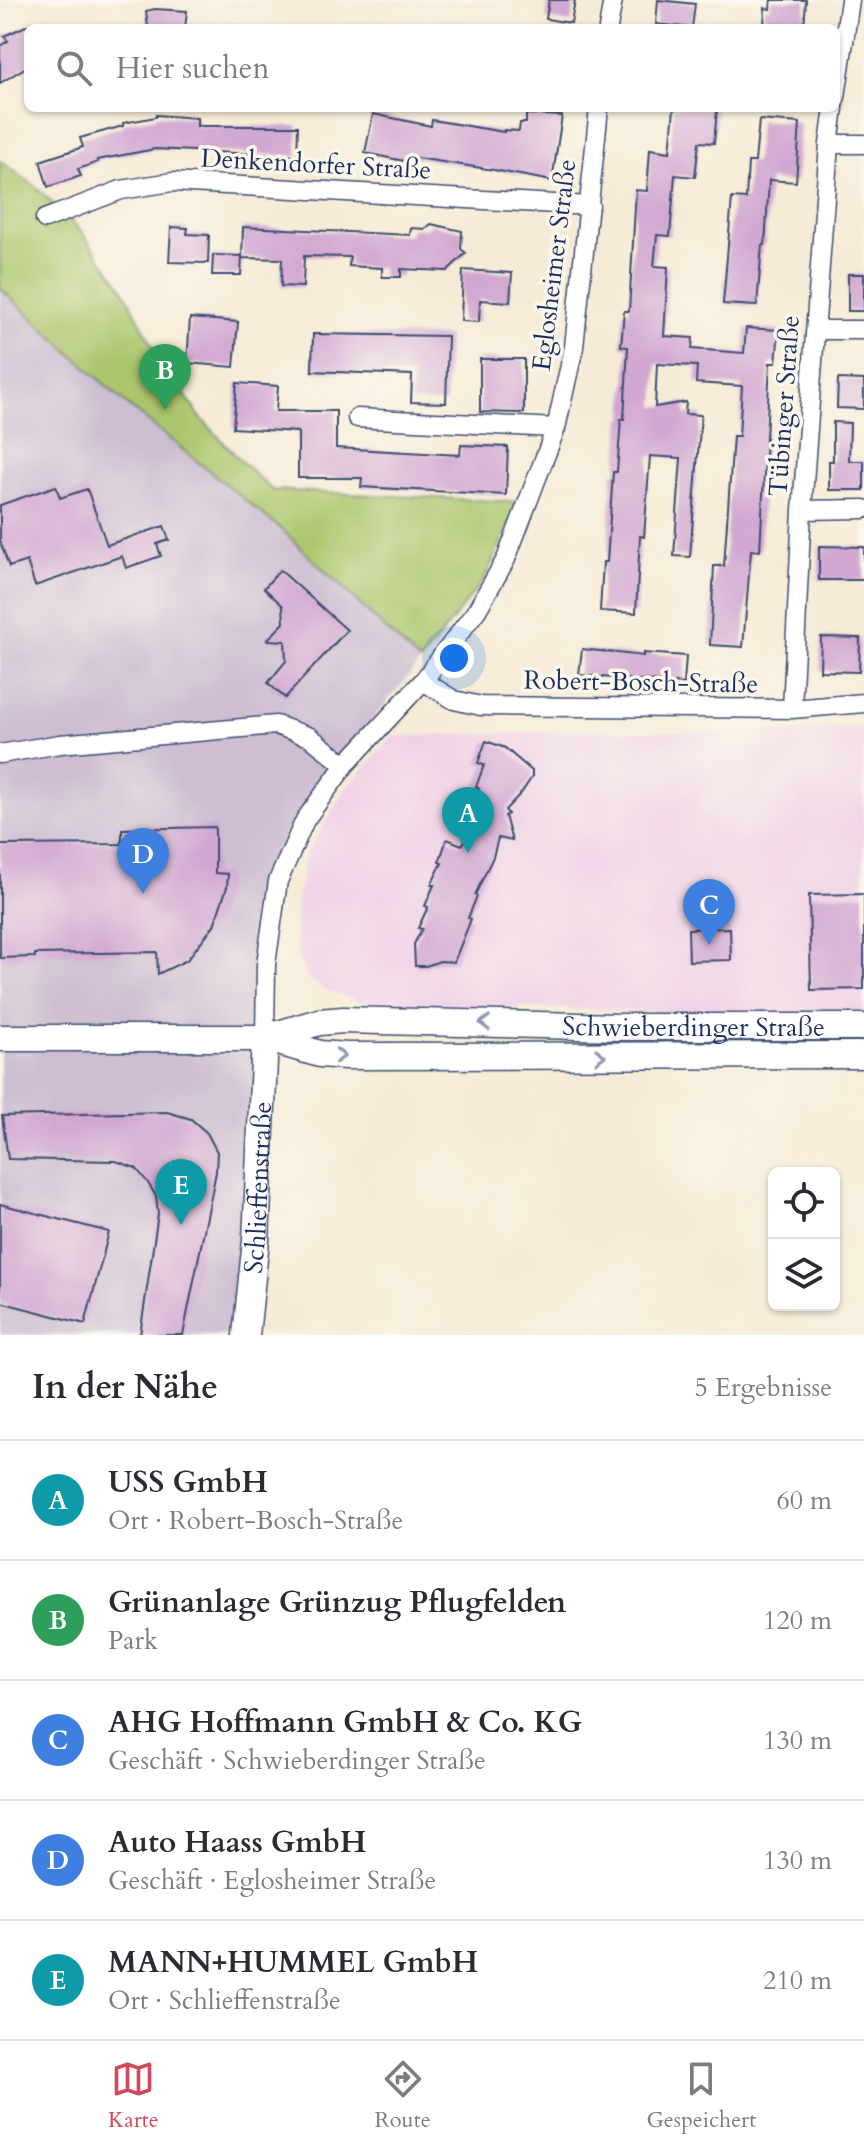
<!DOCTYPE html>
<html lang="de">
<meta charset="utf-8">
<style>
body{margin:0;font-family:Cardo,serif;background:#f2f2f3;color:#2b2b33}
.controls{position:absolute;right:24px;bottom:24px;display:grid;overflow:hidden;border-radius:12px;box-shadow:0 2px 6px #0004}
.controls button{width:72px;height:72px;display:grid;place-items:center;padding:0;border:0;border-bottom:2px solid #e1e1e2;background:#fff;color:#2b2b33;font:40px sans-serif}
.you{position:absolute;left:454px;top:658px;width:28px;height:28px;margin:-20px;border:6px solid #fff;border-radius:50%;background:#1a73e8;box-shadow:0 0 0 12px #1a73e833}
.badge{display:grid;place-items:center;width:52px;height:52px;border-radius:50%;background:#d1495b;color:#fff;font-size:26px;font-weight:700}
.pin{position:absolute;translate:-50% -66px;filter:drop-shadow(0 2px 4px #0008)}
.pin::after{content:'';position:absolute;top:42px;width:28px;height:24px;background:inherit;clip-path:polygon(0 0,100% 0,50% 100%)}
.list{margin:0;padding:0;list-style:none}
h2{display:flex;justify-content:space-between;align-items:center;height:104px;margin:0;padding:0 32px;font-size:34px}
h2 small{font-size:26px;font-weight:400;color:#7c7c81}
.list li{display:grid;grid-template-columns:52px 1fr auto;gap:24px;align-items:center;box-sizing:border-box;height:120px;padding:0 32px;border-top:2px solid #e1e1e2}
.list b{display:block;font-size:30px;white-space:nowrap}
.list p{margin:0;font-size:26px;white-space:nowrap;color:#7c7c81}
.list em{font-size:26px;font-style:normal;color:#7c7c81}
.icon{flex:none;width:44px;height:44px;fill:none;stroke:currentColor;stroke-width:2;stroke-linecap:round;stroke-linejoin:round}
.map{position:relative;flex:none;width:864px;height:1335px;overflow:hidden}
.search{position:absolute;background:#fff;box-shadow:0 2px 6px #0004;left:24px;right:24px;top:24px;height:88px;display:flex;align-items:center;gap:20px;box-sizing:border-box;padding:0 28px;border-radius:12px;color:#7c7c81;font-size:30px}
.sheet{height:704px;background:#fff}
nav{display:flex;justify-content:space-around;align-items:center;box-sizing:border-box;height:112px;border-top:2px solid #e1e1e2;background:#fff;font-size:22px;color:#7c7c81}
nav a{display:grid;justify-items:center;gap:4px}
nav .on{color:#d1495b}
.map>svg:first-child{display:block}
</style>
<div class="map">
<svg width="864" height="1335" viewBox="0 0 864 1335">
<rect width="100%" height="100%" fill="#fbf7ec"/>
<filter id="ink" filterUnits="userSpaceOnUse"><feTurbulence type="fractalNoise" baseFrequency=".0125" numOctaves="2"/><feDisplacementMap in="SourceGraphic" scale="16" xChannelSelector="R" yChannelSelector="G"/><feConvolveMatrix kernelMatrix="1 2 1 2 8 2 1 2 1" color-interpolation-filters="sRGB"/></filter>
<filter id="wash" filterUnits="userSpaceOnUse"><feTurbulence type="fractalNoise" baseFrequency=".006" numOctaves="4" result="noise"/><feDisplacementMap in="SourceGraphic" scale="32" xChannelSelector="R" yChannelSelector="G"/><feGaussianBlur stdDeviation="1.8" result="paint"/><feColorMatrix in="noise" values="0 0 0 0 0 0 0 0 0 0 0 0 0 0 0 0 0 1.4 0 .05"/><feComposite in="paint" operator="in"/></filter>
<g filter="url(#wash)">
<rect width="100%" height="100%" fill="#f6ebd6"/>
<!-- built -->
<path fill="#efd0e6" d="M 864,727 L 864,1016 L 801,1017 L 360,1002 L 324,989 L 307,977 L 297,955 L 295,913 L 305,856 L 344,791 L 393,736 L 595,731 L 750,733 Z"/>
<!-- industrial -->
<path fill="#cdbed2" d="M 0,288 L 124,402 L 281,529 L 420,662 L 336,763 L 297,815 L 270,881 L 246,1335 L 0,1335 Z"/>
<!-- green -->
<path fill="#acc66c" stroke="#647a65" stroke-width="2" d="M 0,161 L 35,186 L 81,231 L 123,288 L 158,356 L 201,418 L 240,460 L 272,490 L 519,502 L 485,578 L 420,662 L 281,529 L 124,402 L 0,288 Z"/>
<g id="blocks">
<!-- building -->
<path fill="#d1a8d2" d="M 549,0 L 575,0 L 571,23 L 546,19 Z
M 658,0 L 695,4 L 692,28 L 656,24 Z
M 771,0 L 806,0 L 804,28 L 764,28 L 765,8 L 770,9 Z
M 155,9 L 187,11 L 185,28 L 148,28 L 146,11 Z
M 28,25 L 28,66 L 0,83 L 0,46 L 8,41 L 4,36 Z
M 674,108 L 717,109 L 714,143 L 699,142 L 695,177 L 675,175 L 670,236 L 657,235 L 654,266 L 668,267 L 664,336 L 693,338 L 692,349 L 744,353 L 746,328 L 779,330 L 776,363 L 770,363 L 760,551 L 751,550 L 743,647 L 710,645 L 714,566 L 724,566 L 733,436 L 739,436 L 742,386 L 696,383 L 697,366 L 657,364 L 655,407 L 686,402 L 685,414 L 701,415 L 690,557 L 674,556 L 681,458 L 650,456 L 644,537 L 640,536 L 636,613 L 600,611 L 603,562 L 607,562 L 613,472 L 617,472 L 621,419 L 624,419 L 628,347 L 621,346 L 624,311 L 629,311 L 636,190 L 647,191 L 650,149 L 670,152 Z
M 373,114 L 431,126 L 432,120 L 504,132 L 504,130 L 519,131 L 520,123 L 526,123 L 526,114 L 562,116 L 552,181 L 494,170 L 410,157 L 409,162 L 365,153 Z
M 156,115 L 197,118 L 197,126 L 298,126 L 297,156 L 155,149 L 97,160 L 98,162 L 78,169 L 81,176 L 48,187 L 40,161 L 83,147 L 80,138 L 123,126 L 123,123 L 156,117 Z
M 759,120 L 800,123 L 796,182 L 769,180 L 765,245 L 762,245 L 757,306 L 723,304 L 732,198 L 746,199 L 748,162 L 755,162 Z
M 431,224 L 462,231 L 461,249 L 466,253 L 447,271 L 401,269 L 401,277 L 382,277 L 382,268 L 349,266 L 350,257 L 304,256 L 303,287 L 281,286 L 282,259 L 242,258 L 243,227 L 410,235 L 411,228 L 425,229 Z
M 171,227 L 188,228 L 187,234 L 209,235 L 208,263 L 169,262 Z
M 213,255 L 242,256 L 241,275 L 212,275 Z
M 463,270 L 512,273 L 510,302 L 480,300 L 479,322 L 461,321 Z
M 848,274 L 864,274 L 864,311 L 848,311 Z
M 190,318 L 238,322 L 234,367 L 187,363 Z
M 313,334 L 448,336 L 446,403 L 411,402 L 412,375 L 312,371 Z
M 480,359 L 524,359 L 524,413 L 480,412 Z
M 838,379 L 864,380 L 864,409 L 837,408 Z
M 237,383 L 278,386 L 276,411 L 336,411 L 336,448 L 460,455 L 461,445 L 508,447 L 506,495 L 361,487 L 362,478 L 298,478 L 298,432 L 233,428 Z
M 833,422 L 850,423 L 849,461 L 864,461 L 864,490 L 829,490 L 829,461 L 833,461 Z
M 56,486 L 60,498 L 87,489 L 107,545 L 164,526 L 169,540 L 157,544 L 161,556 L 126,568 L 122,556 L 35,586 L 27,561 L 9,567 L 0,541 L 0,505 Z
M 819,546 L 864,547 L 864,580 L 819,580 Z
M 280,570 L 347,630 L 285,698 L 268,683 L 286,661 L 285,641 L 267,640 L 284,623 L 283,606 L 264,588 Z
M 821,637 L 860,638 L 859,672 L 820,671 Z
M 582,649 L 643,656 L 643,653 L 686,656 L 684,684 L 579,675 Z
M 486,741 L 505,748 L 532,771 L 532,777 L 522,792 L 505,810 L 508,814 L 505,816 L 512,841 L 498,838 L 493,857 L 475,895 L 477,896 L 468,918 L 471,919 L 454,962 L 440,961 L 426,966 L 415,966 L 414,944 L 422,929 L 418,928 L 428,907 L 425,906 L 434,885 L 431,885 L 442,863 L 439,862 L 447,839 L 462,845 L 470,831 L 474,810 L 470,808 L 479,788 L 476,787 L 484,765 L 478,763 Z
M 215,827 L 215,873 L 228,874 L 227,887 L 214,925 L 187,960 L 158,974 L 157,952 L 35,954 L 35,957 L 0,958 L 0,845 L 122,844 L 122,829 Z
M 864,894 L 864,989 L 811,990 L 809,895 Z
M 730,928 L 731,960 L 689,961 L 688,929 Z
M 167,1112 L 191,1119 L 207,1133 L 217,1152 L 216,1172 L 183,1335 L 140,1335 L 158,1214 L 156,1196 L 148,1183 L 136,1168 L 116,1161 L 8,1159 L 2,1116 Z
M 0,1204 L 109,1232 L 85,1324 L 0,1302 Z"/>
</g>
</g>
<g filter="url(#ink)">
<use href="#blocks" fill-opacity="0" stroke="#3c4b70" stroke-width="2"/>
<g fill="none" stroke-linecap="round" stroke-linejoin="round">
<defs>
<path id="street" d="M 608,28 L 613,0
M 836,97 L 850,0
M 829,144 L 864,144
M 45,219 L 121,190 L 172,182 L 590,206
M 816,330 L 864,330
M 357,418 L 556,428
M 802,510 L 864,509
M 423,681 L 454,700 L 481,706 L 792,709 L 864,703
M 792,709 L 802,510 L 829,144 L 834,108
M 0,754 L 60,744 L 276,725 L 310,737 L 345,765
M 265,1038 L 266,964 L 278,881 L 305,820 L 345,765 L 423,681 L 477,610 L 506,559 L 556,428 L 574,347 L 599,108"/>
<g id="secondary">
<path id="s1" d="M 0,1038 L 265,1038 L 319,1022 L 343,1020 L 619,1027 L 864,1027"/>
<path d="M 265,1038 L 320,1054 L 346,1056 L 864,1055"/>
<path id="s2" d="M 246,1335 L 256,1240 L 265,1038"/>
</g>
</defs>
<!-- street casing -->
<use href="#street" stroke="#3c4b70" stroke-width="21"/>
<!-- secondary casing -->
<use href="#secondary" stroke="#3c4b70" stroke-width="29"/>
<!-- street -->
<use href="#street" stroke="#fff" stroke-width="18"/>
<!-- secondary -->
<use href="#secondary" stroke="#fff" stroke-width="26"/>
</g>
<!-- one-way arrows -->
<defs><path id="oneway-chevron" d="M-2-3.5L2.5 0L-2 3.5" fill="none" stroke-width="1.6" stroke-linecap="round" stroke-linejoin="round" transform="scale(2)"/></defs>
<g stroke="#8d97ae">
<use href="#oneway-chevron" transform="translate(485 1023) rotate(-179)"/>
<use href="#oneway-chevron" transform="translate(340 1056) rotate(3)"/>
<use href="#oneway-chevron" transform="translate(600 1056)"/>
</g>
</g>
<g text-anchor="middle" dominant-baseline="central" stroke-width="7" stroke-linejoin="round" paint-order="stroke">
<!-- street labels -->
<g font-size="26" fill="#1b2f5e" stroke="#fbf7ec">
<text transform="translate(316 164) rotate(3)">Denkendorfer Straße</text>
<text transform="translate(554 265) rotate(-83)">Eglosheimer Straße</text>
<text transform="translate(784 406) rotate(-86)">Tübinger Straße</text>
<text transform="translate(641 682) rotate(1)">Robert-Bosch-Straße</text>
<text stroke="none"><textPath href="#s1" startOffset="696">Schwieberdinger Straße</textPath></text>
<text stroke="none"><textPath href="#s2" startOffset="148">Schlieffenstraße</textPath></text>
</g>
</g>
</svg>
<div class="controls">
<button><svg class="icon" aria-label="locate" viewBox="0 0 24 24"><circle cx="12" cy="12" r="6"/><path d="M12 2v4M12 18v4M2 12h4M18 12h4"/></svg></button>
<button><svg class="icon" aria-label="layers" viewBox="0 0 24 24"><path d="M12 4l9 5-9 5-9-5zM3 14l9 5 9-5"/></svg></button>
</div>
<div class="you"></div>
<div class="pin badge" style="left:468px;top:853px;background:#0f9aa8">A</div>
<div class="pin badge" style="left:165px;top:410px;background:#2e9e5b">B</div>
<div class="pin badge" style="left:709px;top:945px;background:#3f7fe0">C</div>
<div class="pin badge" style="left:143px;top:894px;background:#3f7fe0">D</div>
<div class="pin badge" style="left:181px;top:1225px;background:#0f9aa8">E</div>
<div class="search"><svg class="icon" aria-label="search" viewBox="0 0 24 24"><circle cx="10" cy="10" r="6"/><path d="M15 15l6 6"/></svg>Hier suchen</div>
</div>
<section class="sheet">
<h2>In der Nähe<small>5 Ergebnisse</small></h2>
<ul class="list">
<li><span class="badge" style="background:#0f9aa8">A</span><div><b>USS GmbH</b><p>Ort · Robert-Bosch-Straße</p></div><em>60 m</em></li>
<li><span class="badge" style="background:#2e9e5b">B</span><div><b>Grünanlage Grünzug Pflugfelden</b><p>Park</p></div><em>120 m</em></li>
<li><span class="badge" style="background:#3f7fe0">C</span><div><b>AHG Hoffmann GmbH &amp; Co. KG</b><p>Geschäft · Schwieberdinger Straße</p></div><em>130 m</em></li>
<li><span class="badge" style="background:#3f7fe0">D</span><div><b>Auto Haass GmbH</b><p>Geschäft · Eglosheimer Straße</p></div><em>130 m</em></li>
<li><span class="badge" style="background:#0f9aa8">E</span><div><b>MANN+HUMMEL GmbH</b><p>Ort · Schlieffenstraße</p></div><em>210 m</em></li>
</ul>
</section>
<nav>
<a class="on"><svg class="icon" aria-label="map" viewBox="0 0 24 24"><path d="M3 6l6-2 6 2 6-2v14l-6 2-6-2-6 2zM9 4v14M15 6v14"/></svg>Karte</a>
<a><svg class="icon" aria-label="directions" viewBox="0 0 24 24"><path d="M12 3l9 9-9 9-9-9zM9 14v-3h6M13 9l2 2-2 2"/></svg>Route</a>
<a><svg class="icon" aria-label="saved" viewBox="0 0 24 24"><path d="M7 4h10v16l-5-4-5 4z"/></svg>Gespeichert</a>
</nav>
